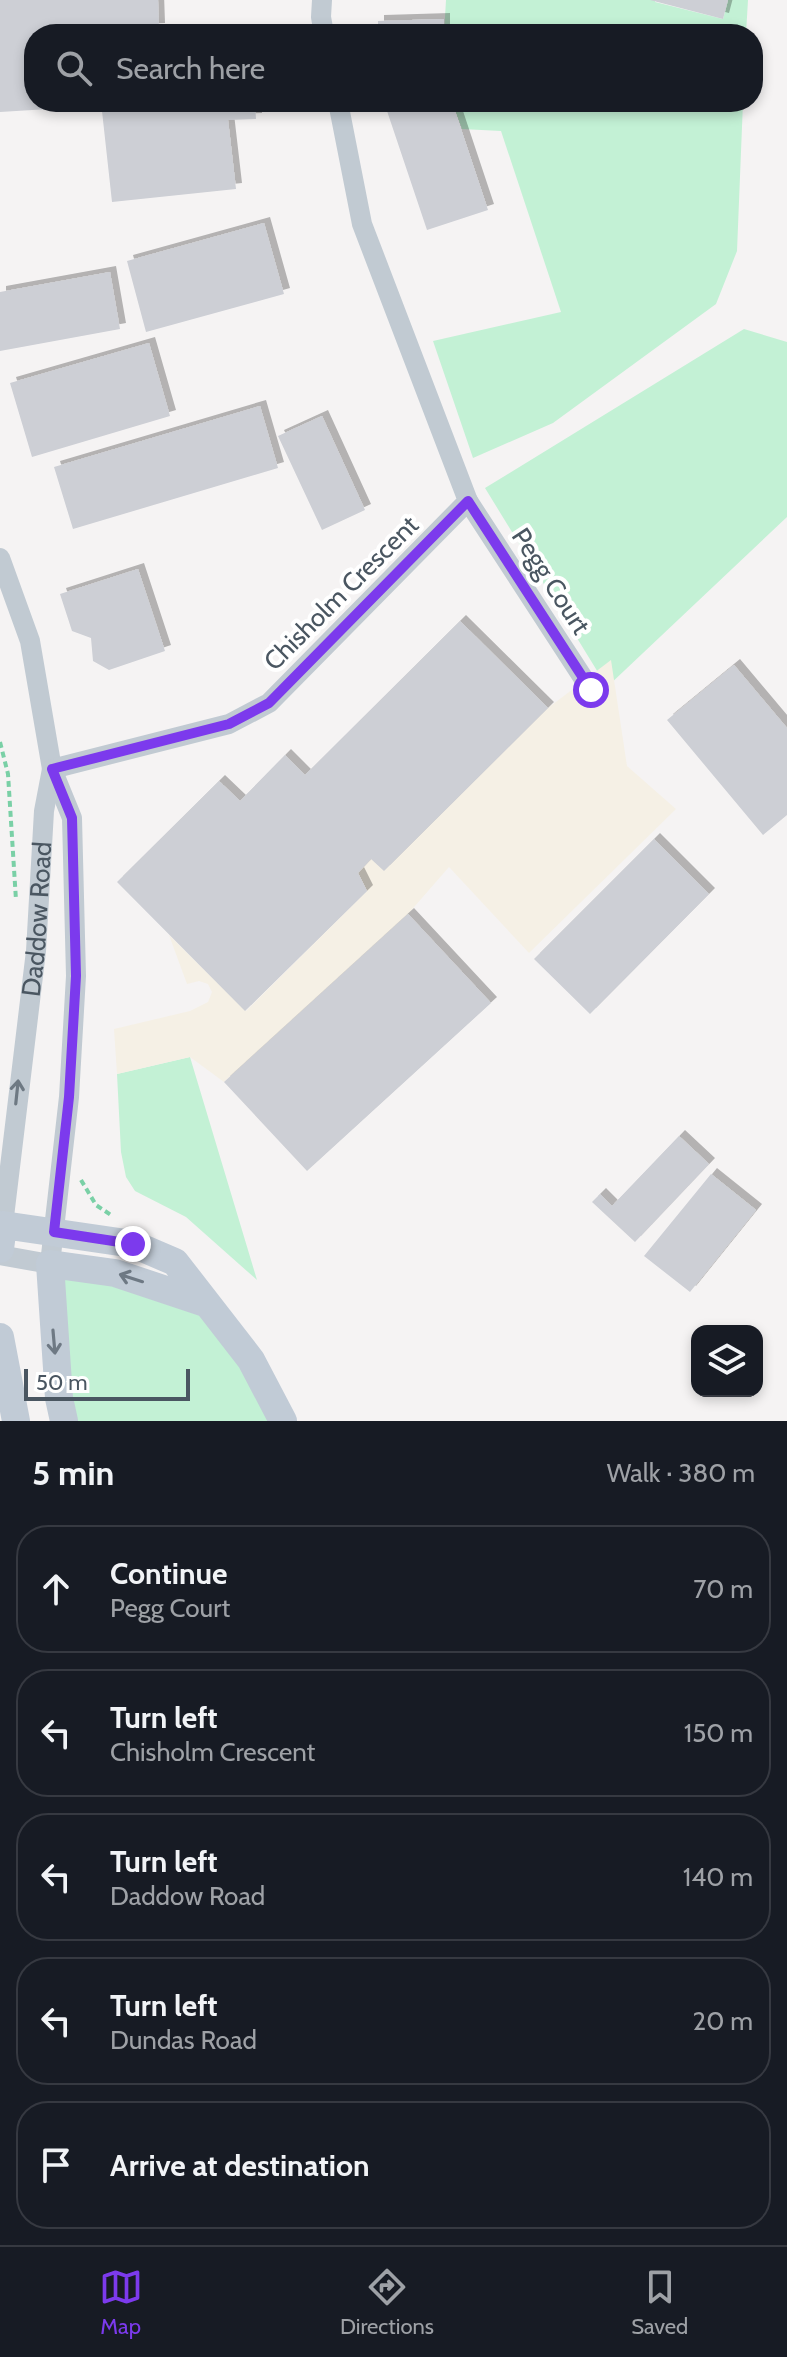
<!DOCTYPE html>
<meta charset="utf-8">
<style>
body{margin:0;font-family:Cabin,sans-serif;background:#242831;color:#f1f3f6}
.controls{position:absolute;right:24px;bottom:24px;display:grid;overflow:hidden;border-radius:16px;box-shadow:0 4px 12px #0003}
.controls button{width:72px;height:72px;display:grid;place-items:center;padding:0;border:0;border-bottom:2px solid #363941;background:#171b24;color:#f1f3f6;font:40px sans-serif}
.scale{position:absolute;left:24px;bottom:20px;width:166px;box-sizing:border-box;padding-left:8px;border:4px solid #4a5661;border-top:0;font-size:22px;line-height:28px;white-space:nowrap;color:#4a5661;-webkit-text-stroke:6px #fff;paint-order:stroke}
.stop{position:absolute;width:24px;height:24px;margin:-18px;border:6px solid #7c3aed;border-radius:50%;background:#fff}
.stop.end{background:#7c3aed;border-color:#fff;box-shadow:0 2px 8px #0008}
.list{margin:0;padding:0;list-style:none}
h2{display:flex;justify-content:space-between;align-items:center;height:104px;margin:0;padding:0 32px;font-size:34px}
h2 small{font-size:26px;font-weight:400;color:#9ea1a6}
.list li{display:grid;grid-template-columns:52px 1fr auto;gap:24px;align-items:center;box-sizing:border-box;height:128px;margin:0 16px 16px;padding:0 16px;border:2px solid #363941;border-radius:32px}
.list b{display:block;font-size:30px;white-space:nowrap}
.list p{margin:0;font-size:26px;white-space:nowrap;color:#9ea1a6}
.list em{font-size:26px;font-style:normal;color:#9ea1a6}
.icon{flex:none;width:44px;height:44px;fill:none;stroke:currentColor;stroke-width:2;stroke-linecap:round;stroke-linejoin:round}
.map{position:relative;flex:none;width:787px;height:1421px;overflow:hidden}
.search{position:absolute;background:#171b24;box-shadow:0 4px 12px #0003;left:24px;right:24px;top:24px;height:88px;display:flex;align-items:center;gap:20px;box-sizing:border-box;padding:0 28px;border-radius:32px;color:#9ea1a6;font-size:30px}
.sheet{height:824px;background:#171b24}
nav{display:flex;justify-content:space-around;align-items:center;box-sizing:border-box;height:112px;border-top:2px solid #363941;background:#171b24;font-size:22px;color:#9ea1a6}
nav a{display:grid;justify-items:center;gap:4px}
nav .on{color:#7c3aed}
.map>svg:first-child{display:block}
</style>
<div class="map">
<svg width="787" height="1421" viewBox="0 0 787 1421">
<defs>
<filter id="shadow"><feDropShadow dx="6" dy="-6" stdDeviation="0" flood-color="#0004"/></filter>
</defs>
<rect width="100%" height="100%" fill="#f5f3f3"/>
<!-- green -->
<path fill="#c3f1d5" d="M 446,0 L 655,0 L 655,2 L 723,19 L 728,0 L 748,0 L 746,34 L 444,34 Z
M 452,102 L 743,102 L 737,251 L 716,304 L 553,423 L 473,458 L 433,341 L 561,312 L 501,131 L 462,129 Z
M 744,329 L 787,342 L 787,517 L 607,687 L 485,488 Z
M 190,1057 L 257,1280 L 186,1217 L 135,1191 L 126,1177 L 121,1152 L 117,1074 Z
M 50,1264 L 205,1303 L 283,1421 L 64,1421 Z"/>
<!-- sand -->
<path fill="#f5f0e5" d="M 611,660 L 627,766 L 676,809 L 529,953 L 449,867 L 408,914 L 224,1082 L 190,1057 L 117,1074 L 114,1029 L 190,1011 L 208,1002 L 212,992 L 208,984 L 199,981 L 187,984 L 169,935 L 246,1011 L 367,891 L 358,873 L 371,859 L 548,708 Z"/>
<!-- building -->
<path fill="#cdcfd5" filter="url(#shadow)" d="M 0,0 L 158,0 L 159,29 L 34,34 L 34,102 L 80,102 L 81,107 L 0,112 Z
M 650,0 L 728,0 L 723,19 Z
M 444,19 L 444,34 L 378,34 L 378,21 Z
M 101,102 L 255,102 L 256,119 L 228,120 L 236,189 L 112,202 Z
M 384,102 L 452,102 L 488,210 L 427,230 Z
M 264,223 L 284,294 L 146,332 L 127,261 Z
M 110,272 L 120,329 L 0,351 L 0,292 Z
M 149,343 L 170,416 L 32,457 L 10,383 Z
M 260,406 L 278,468 L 73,529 L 54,467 Z
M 322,416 L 365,510 L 322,530 L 278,436 Z
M 138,569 L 165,651 L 109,670 L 93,661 L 91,638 L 72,631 L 60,594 Z
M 460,621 L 548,708 L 384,871 L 371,859 L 358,873 L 367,891 L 245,1011 L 117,882 L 219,781 L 240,801 L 285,755 L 305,775 Z
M 734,665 L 787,728 L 787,815 L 763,835 L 667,720 Z
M 654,839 L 709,894 L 590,1014 L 534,959 Z
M 408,914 L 491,1003 L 307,1171 L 224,1082 Z
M 679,1136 L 709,1164 L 635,1242 L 592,1202 L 600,1194 L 612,1206 Z
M 711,1174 L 756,1210 L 690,1292 L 644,1256 Z"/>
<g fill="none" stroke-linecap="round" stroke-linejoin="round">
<!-- path -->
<path stroke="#7ad0a6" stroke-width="4" stroke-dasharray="6 4" stroke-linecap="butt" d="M 0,742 L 8,774 L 16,900
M 81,1180 L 96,1205 L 111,1215"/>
<!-- minor -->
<g stroke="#c1cad2" stroke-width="20">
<path d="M 322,0 L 321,17 L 324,34"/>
<path d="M 468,501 L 591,690"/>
<path d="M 0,558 L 30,641 L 52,769 L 72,818 L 76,976 L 69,1097 L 50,1264 L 0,1255"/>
<path d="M 52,769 L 229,724 L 269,703 L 468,501 L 362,224 L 338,102"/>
<path id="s1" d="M 3,1225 L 36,951 L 44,811 L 52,769"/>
</g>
<!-- secondary -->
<path stroke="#c1cbd6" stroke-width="28" d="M 0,1249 L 3,1225 L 133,1244 L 175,1262 L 251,1360 L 283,1421
M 0,1337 L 16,1421
M 64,1421 L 59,1398 L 50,1264 L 115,1273 L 205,1303"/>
</g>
<!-- one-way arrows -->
<defs><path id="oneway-shaft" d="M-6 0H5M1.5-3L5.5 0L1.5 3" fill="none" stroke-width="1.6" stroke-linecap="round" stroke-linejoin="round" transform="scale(2)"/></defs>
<use stroke="#6e7983" href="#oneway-shaft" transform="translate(17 1092) rotate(-84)"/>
<g stroke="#6e7984">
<use href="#oneway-shaft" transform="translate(131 1278) rotate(-162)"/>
<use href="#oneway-shaft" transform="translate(54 1342) rotate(85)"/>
</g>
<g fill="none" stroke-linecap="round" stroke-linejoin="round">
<!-- route -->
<path stroke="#7c3aed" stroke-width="10" d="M 133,1244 L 54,1232 L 69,1097 L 76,976 L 72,818 L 52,769 L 229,724 L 269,703 L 468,501 L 591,690"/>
</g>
<g text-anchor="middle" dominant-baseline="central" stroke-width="8" stroke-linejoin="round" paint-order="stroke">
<!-- street labels -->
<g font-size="26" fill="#4a5661" stroke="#fff">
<text transform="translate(551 581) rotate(57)">Pegg Court</text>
<text transform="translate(341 593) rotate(-45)">Chisholm Crescent</text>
<text stroke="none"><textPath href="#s1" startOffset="308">Daddow Road</textPath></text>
</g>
</g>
</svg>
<div class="controls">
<button><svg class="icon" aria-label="layers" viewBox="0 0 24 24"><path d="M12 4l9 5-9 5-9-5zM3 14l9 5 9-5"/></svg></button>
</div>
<div class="scale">50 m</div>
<div class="stop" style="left:591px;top:690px"></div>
<div class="stop end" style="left:133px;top:1244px"></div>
<div class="search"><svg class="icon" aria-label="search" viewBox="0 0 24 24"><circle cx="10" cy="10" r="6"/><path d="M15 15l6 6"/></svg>Search here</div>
</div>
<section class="sheet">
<h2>5 min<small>Walk · 380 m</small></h2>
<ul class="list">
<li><svg class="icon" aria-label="ahead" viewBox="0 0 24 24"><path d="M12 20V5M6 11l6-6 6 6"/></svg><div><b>Continue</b><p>Pegg Court</p></div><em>70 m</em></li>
<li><svg class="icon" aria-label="left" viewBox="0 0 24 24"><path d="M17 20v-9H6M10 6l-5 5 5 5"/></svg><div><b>Turn left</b><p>Chisholm Crescent</p></div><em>150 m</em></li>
<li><svg class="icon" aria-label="left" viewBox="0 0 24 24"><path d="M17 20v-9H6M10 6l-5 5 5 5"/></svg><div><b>Turn left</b><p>Daddow Road</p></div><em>140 m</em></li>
<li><svg class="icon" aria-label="left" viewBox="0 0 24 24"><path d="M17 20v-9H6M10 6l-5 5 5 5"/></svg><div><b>Turn left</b><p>Dundas Road</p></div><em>20 m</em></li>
<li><svg class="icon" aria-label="arrive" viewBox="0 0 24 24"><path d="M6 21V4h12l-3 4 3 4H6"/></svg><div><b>Arrive at destination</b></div></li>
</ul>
</section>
<nav>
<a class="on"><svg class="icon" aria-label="map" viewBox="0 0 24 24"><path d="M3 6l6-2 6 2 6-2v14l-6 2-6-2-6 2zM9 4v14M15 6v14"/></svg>Map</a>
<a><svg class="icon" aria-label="directions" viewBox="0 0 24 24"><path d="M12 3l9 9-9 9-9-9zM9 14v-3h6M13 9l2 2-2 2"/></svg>Directions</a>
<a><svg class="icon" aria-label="saved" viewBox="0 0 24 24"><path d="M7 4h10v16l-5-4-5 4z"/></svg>Saved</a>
</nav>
